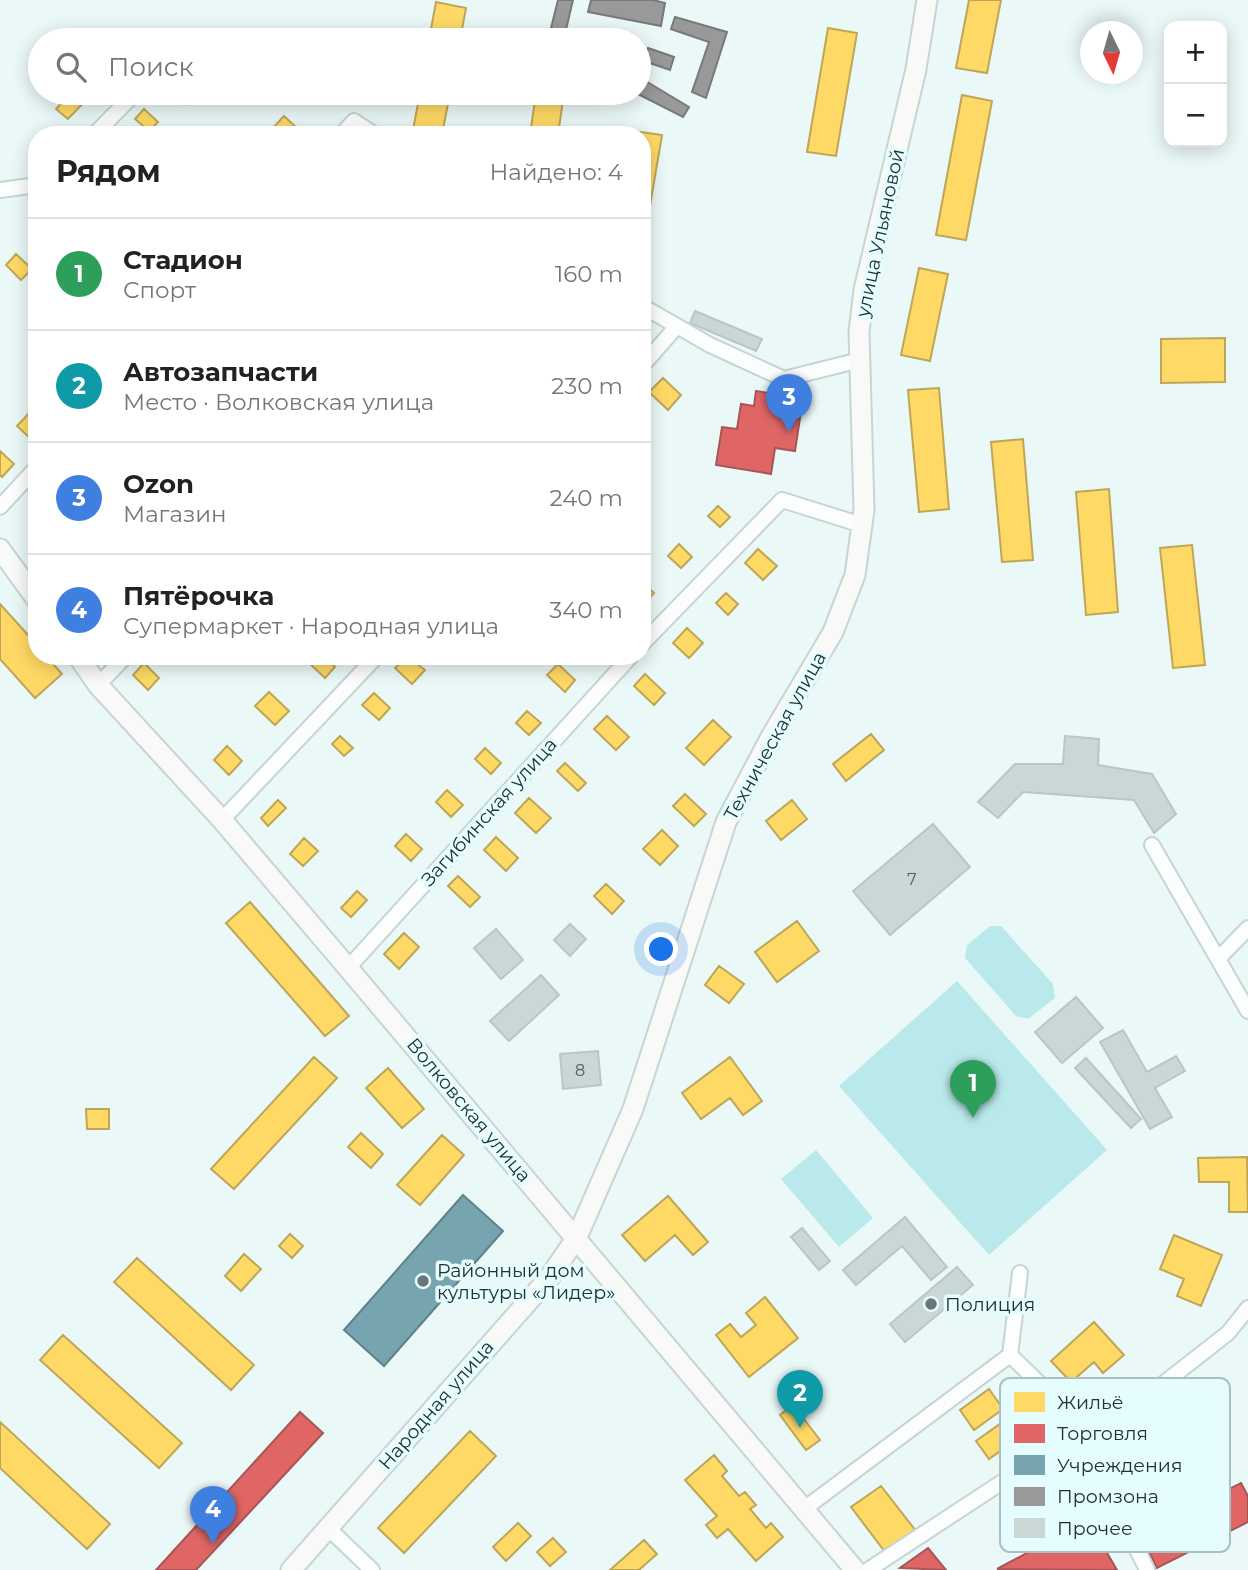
<!DOCTYPE html>
<html lang="ru">
<meta charset="utf-8">
<style>
body{margin:0;font-family:Montserrat,sans-serif;background:#f2f2f2;color:#222}
.controls{position:absolute;right:21px;top:21px;display:grid;overflow:hidden;border-radius:14px;box-shadow:0 4px 18px #0003}
.controls button{width:63px;height:63px;display:grid;place-items:center;padding:0;border:0;border-bottom:2px solid #e0e0e0;background:#fff;color:#222;font:35px sans-serif}
.compass{position:absolute;left:1080px;top:21px;width:63px;height:63px;border-radius:50%;background:#fff;box-shadow:0 4px 18px #0003;rotate:175deg}
.you{position:absolute;left:662px;top:950px;width:24px;height:24px;margin:-18px;border:5px solid #fff;border-radius:50%;background:#1a73e8;box-shadow:0 0 0 10px #1a73e833}
.badge{display:grid;place-items:center;width:46px;height:46px;border-radius:50%;background:#d93025;color:#fff;font-size:23px;font-weight:700}
.pin{position:absolute;translate:-50% -58px;filter:drop-shadow(0 2px 4px #0008)}
.pin::after{content:'';position:absolute;top:37px;width:24px;height:21px;background:inherit;clip-path:polygon(0 0,100% 0,50% 100%)}
.list{margin:0;padding:0;list-style:none}
h2{display:flex;justify-content:space-between;align-items:center;height:91px;margin:0;padding:0 28px;font-size:30px}
h2 small{font-size:23px;font-weight:400;color:#767676}
.list li{display:grid;grid-template-columns:46px 1fr auto;gap:21px;align-items:center;box-sizing:border-box;height:112px;padding:0 28px;border-top:2px solid #e0e0e0}
.list b{display:block;font-size:26px;white-space:nowrap}
.list p{margin:0;font-size:23px;white-space:nowrap;color:#767676}
.list em{font-size:23px;font-style:normal;color:#767676}
.icon{flex:none;width:38px;height:38px;fill:none;stroke:currentColor;stroke-width:2;stroke-linecap:round;stroke-linejoin:round}
.map{position:relative;flex:none;width:1248px;height:1570px;overflow:hidden}
.search{position:absolute;background:#fff;box-shadow:0 4px 18px #0003;left:28px;top:28px;width:623px;height:77px;display:flex;align-items:center;gap:18px;box-sizing:border-box;padding:0 24px;border-radius:38px;color:#767676;font-size:26px}
.panel{position:absolute;background:#fff;box-shadow:0 4px 18px #0003;left:28px;top:126px;width:623px;height:539px;border-radius:28px}
.map>svg:first-child{display:block}
</style>
<div class="map">
<svg width="1248" height="1570" viewBox="0 0 1248 1570">
<rect width="100%" height="100%" fill="#ebf8f8"/>
<!-- green -->
<path fill="#b9e9eb" d="M 990,926 L 1001,926 L 1053,984 L 1055,998 L 1028,1019 L 1016,1016 L 965,958 L 967,945 Z
M 957,981 L 1107,1150 L 989,1255 L 839,1086 Z
M 816,1150 L 873,1218 L 839,1247 L 781,1179 Z"/>
<!-- homes -->
<path fill="#ffd966" stroke="#bda757" stroke-width="2" d="M 969,0 L 1001,0 L 987,73 L 956,68 Z
M 436,2 L 466,8 L 460,40 L 429,40 Z
M 828,28 L 857,33 L 836,156 L 807,152 Z
M 71,93 L 93,93 L 68,119 L 56,109 Z
M 172,93 L 194,93 L 184,104 Z
M 420,93 L 450,93 L 442,135 L 412,135 Z
M 536,93 L 564,93 L 558,135 L 530,135 Z
M 962,95 L 992,101 L 966,240 L 936,235 Z
M 144,109 L 158,122 L 149,131 L 135,119 Z
M 284,116 L 298,129 L 292,135 L 275,135 L 271,130 Z
M 634,131 L 662,135 L 642,253 L 642,135 L 634,135 Z
M 16,254 L 32,269 L 21,280 L 6,265 Z
M 919,268 L 948,274 L 930,361 L 901,355 Z
M 1225,338 L 1225,382 L 1161,383 L 1161,339 Z
M 663,378 L 681,395 L 668,410 L 649,392 Z
M 939,388 L 949,509 L 919,512 L 908,390 Z
M 33,409 L 37,413 L 37,436 L 33,441 L 17,426 Z
M 1023,439 L 1033,560 L 1002,562 L 991,442 Z
M 0,451 L 14,464 L 2,477 L 0,475 Z
M 1109,489 L 1118,612 L 1086,615 L 1076,492 Z
M 718,506 L 730,517 L 720,527 L 708,516 Z
M 679,544 L 692,557 L 681,568 L 668,556 Z
M 1192,545 L 1205,665 L 1173,668 L 1160,548 Z
M 758,549 L 777,566 L 763,580 L 745,563 Z
M 642,582 L 654,593 L 642,606 Z
M 726,593 L 738,604 L 728,615 L 716,603 Z
M 0,604 L 37,645 L 37,656 L 46,656 L 62,674 L 35,698 L 0,659 Z
M 687,628 L 703,643 L 689,658 L 673,643 Z
M 312,656 L 324,656 L 335,667 L 325,678 L 307,661 Z
M 407,656 L 425,670 L 412,684 L 395,668 Z
M 144,663 L 159,678 L 148,690 L 133,675 Z
M 558,664 L 575,680 L 565,692 L 547,675 Z
M 645,674 L 665,693 L 654,705 L 634,686 Z
M 269,692 L 289,711 L 275,725 L 255,706 Z
M 374,693 L 390,708 L 379,720 L 362,705 Z
M 527,711 L 541,723 L 529,735 L 516,723 Z
M 607,716 L 629,737 L 616,750 L 594,729 Z
M 713,720 L 731,737 L 704,765 L 686,748 Z
M 871,734 L 884,750 L 846,781 L 833,764 Z
M 340,736 L 353,748 L 344,756 L 332,744 Z
M 227,746 L 242,761 L 229,775 L 214,760 Z
M 485,748 L 501,763 L 491,774 L 475,759 Z
M 565,763 L 586,783 L 578,791 L 557,771 Z
M 447,790 L 463,805 L 451,817 L 436,802 Z
M 685,794 L 706,814 L 694,826 L 673,806 Z
M 529,798 L 551,818 L 536,833 L 515,813 Z
M 278,800 L 286,808 L 268,826 L 261,818 Z
M 792,800 L 807,819 L 781,840 L 766,821 Z
M 662,830 L 678,846 L 660,865 L 643,849 Z
M 406,834 L 422,849 L 411,861 L 395,846 Z
M 496,837 L 518,858 L 506,871 L 484,850 Z
M 304,838 L 318,851 L 303,866 L 290,854 Z
M 458,876 L 480,897 L 470,907 L 448,886 Z
M 606,884 L 624,901 L 612,914 L 594,896 Z
M 357,891 L 367,900 L 351,917 L 341,908 Z
M 250,902 L 349,1016 L 325,1036 L 226,923 Z
M 797,921 L 819,951 L 777,982 L 755,952 Z
M 404,933 L 419,947 L 399,969 L 384,954 Z
M 719,966 L 744,984 L 729,1003 L 705,985 Z
M 314,1057 L 337,1078 L 234,1189 L 211,1169 Z
M 730,1057 L 762,1101 L 743,1115 L 730,1098 L 701,1119 L 682,1093 Z
M 388,1068 L 424,1109 L 402,1128 L 366,1088 Z
M 86,1109 L 109,1109 L 109,1129 L 87,1129 Z
M 361,1133 L 383,1154 L 371,1168 L 348,1147 Z
M 442,1135 L 464,1155 L 420,1205 L 397,1185 Z
M 1247,1157 L 1248,1212 L 1229,1212 L 1229,1182 L 1199,1182 L 1198,1158 Z
M 668,1196 L 708,1242 L 693,1255 L 675,1235 L 645,1261 L 622,1235 Z
M 290,1234 L 303,1246 L 292,1258 L 279,1246 Z
M 1174,1235 L 1222,1255 L 1201,1306 L 1177,1296 L 1184,1279 L 1160,1269 Z
M 244,1254 L 261,1269 L 241,1291 L 225,1276 Z
M 137,1258 L 254,1365 L 231,1390 L 114,1282 Z
M 765,1297 L 798,1338 L 749,1377 L 716,1335 L 730,1324 L 741,1337 L 756,1325 L 746,1313 Z
M 1094,1322 L 1124,1355 L 1103,1373 L 1094,1362 L 1071,1382 L 1051,1361 Z
M 63,1335 L 182,1443 L 159,1468 L 40,1360 Z
M 989,1389 L 1003,1409 L 974,1430 L 960,1410 Z
M 793,1405 L 820,1440 L 806,1450 L 780,1415 Z
M 1004,1421 L 1017,1439 L 989,1459 L 976,1441 Z
M 0,1422 L 110,1524 L 87,1549 L 0,1468 Z
M 470,1431 L 496,1456 L 404,1553 L 378,1528 Z
M 714,1455 L 727,1471 L 722,1476 L 739,1496 L 745,1492 L 756,1505 L 750,1509 L 766,1528 L 771,1523 L 783,1537 L 756,1561 L 728,1529 L 717,1538 L 706,1525 L 717,1516 L 685,1480 Z
M 881,1486 L 916,1531 L 885,1552 L 851,1507 Z
M 518,1523 L 531,1536 L 506,1561 L 493,1547 Z
M 553,1538 L 566,1552 L 550,1566 L 537,1552 Z
M 644,1540 L 657,1554 L 639,1570 L 610,1570 Z"/>
<!-- shops -->
<path fill="#e06666" stroke="#a75657" stroke-width="2" d="M 756,391 L 803,398 L 795,451 L 775,448 L 771,474 L 716,465 L 722,427 L 737,429 L 741,404 L 754,406 Z
M 300,1412 L 323,1433 L 196,1570 L 156,1570 Z
M 1241,1483 L 1248,1496 L 1248,1522 L 1157,1568 L 1140,1534 Z
M 1088,1520 L 1117,1570 L 997,1569 Z
M 928,1548 L 946,1570 L 900,1568 Z"/>
<!-- public -->
<path fill="#76a5af" stroke="#5d828a" stroke-width="2" d="M 463,1195 L 503,1231 L 384,1366 L 344,1330 Z"/>
<!-- industry -->
<path fill="#999" stroke="#757a7a" stroke-width="2" d="M 558,0 L 573,0 L 565,34 L 575,40 L 548,40 Z
M 591,0 L 653,0 L 665,3 L 661,26 L 588,12 Z
M 675,17 L 727,32 L 706,98 L 692,92 L 709,42 L 671,29 Z
M 648,48 L 674,57 L 670,70 L 644,61 Z
M 639,77 L 689,107 L 683,117 L 636,93 L 639,93 Z"/>
<!-- building -->
<path fill="#c9d7d7" stroke="#b8c6c6" stroke-width="2" d="M 695,311 L 762,339 L 756,351 L 690,323 Z
M 1065,736 L 1099,739 L 1098,765 L 1152,774 L 1176,814 L 1154,833 L 1134,800 L 1023,792 L 998,818 L 978,802 L 1015,764 L 1063,764 Z
M 933,824 L 970,867 L 890,935 L 853,891 Z
M 570,924 L 586,939 L 570,956 L 554,940 Z
M 496,929 L 523,960 L 501,979 L 474,948 Z
M 541,975 L 559,995 L 509,1041 L 490,1021 Z
M 1076,997 L 1103,1028 L 1062,1063 L 1035,1032 Z
M 1123,1030 L 1147,1072 L 1176,1056 L 1185,1071 L 1155,1088 L 1172,1117 L 1150,1129 L 1100,1042 Z
M 598,1051 L 601,1085 L 563,1089 L 560,1054 Z
M 1086,1058 L 1141,1119 L 1131,1128 L 1075,1068 Z
M 905,1217 L 947,1267 L 931,1280 L 902,1246 L 856,1285 L 843,1270 Z
M 802,1228 L 830,1261 L 819,1270 L 791,1237 Z
M 957,1267 L 973,1285 L 905,1342 L 890,1324 Z"/>
<g fill="none" stroke-linecap="round" stroke-linejoin="round">
<defs>
<path id="street" d="M 94,135 L 135,93
M 341,135 L 354,121 L 375,135
M 0,190 L 37,185
M 642,306 L 710,345 L 784,379 L 860,360
M 642,366 L 677,326
M 0,507 L 37,467
M 642,644 L 782,500 L 862,525
M 98,685 L 126,656
M 222,820 L 377,656
M 1152,845 L 1248,1011
M 1218,959 L 1248,928
M 348,968 L 631,656
M 1010,1355 L 1039,1383 L 1080,1431 L 1147,1570
M 804,1509 L 1010,1355 L 1020,1273
M 328,1528 L 372,1570
M 868,1570 L 1080,1431 L 1159,1387 L 1228,1333 L 1248,1308"/>
<path id="secondary" d="M 0,549 L 37,600
M 78,656 L 98,685 L 222,820 L 348,968 L 855,1570
M 291,1570 L 549,1278 L 577,1237 L 633,1109 L 726,822 L 772,735 L 833,632 L 855,575 L 864,510 L 859,332 L 864,290 L 916,69 L 927,0"/>
</defs>
<!-- street casing -->
<use href="#street" stroke="#c6d4d4" stroke-width="18"/>
<!-- secondary casing -->
<use href="#secondary" stroke="#c6d4d4" stroke-width="23"/>
<!-- street -->
<use href="#street" stroke="#fcfefe" stroke-width="14"/>
<!-- secondary -->
<use href="#secondary" stroke="#f9f9f8" stroke-width="19"/>
</g>
<!-- markers -->
<g fill="#687778" stroke="#e5fdfe" stroke-width="2.5">
<circle cx="423" cy="1281" r="7"/>
<circle cx="931" cy="1304" r="7"/>
</g>
<g text-anchor="middle" dominant-baseline="central" stroke-width="7" stroke-linejoin="round" paint-order="stroke">
<!-- number labels -->
<g font-size="16" fill="#4c5b5c">
<text x="912" y="879">7</text>
<text x="580" y="1070">8</text>
</g>
<!-- street labels -->
<g font-size="19" fill="#223233" stroke="#e5fdfe">
<text transform="translate(880 233) rotate(-78)">улица Ульяновой</text>
<text transform="translate(775 736) rotate(-61)">Техническая улица</text>
<text transform="translate(489 812) rotate(-48)">Загибинская улица</text>
<text transform="translate(469 1110) rotate(50)">Волковская улица</text>
<text transform="translate(436 1405) rotate(-49)">Народная улица</text>
</g>
<!-- poi labels -->
<g font-size="19" fill="#223233" stroke="#e5fdfe" text-anchor="start">
<text x="437" y="1270">Районный дом<tspan x="437" dy="22">культуры «Лидер»</tspan></text>
<text x="945" y="1304">Полиция</text>
</g>
</g>
<!-- legend -->
<rect x="1000" y="1378" width="230" height="174" rx="10" fill="#e5fdfe" stroke="#aac0c1" stroke-width="2"/>
<rect x="1014" y="1392" width="31" height="20" fill="#ffd966"/>
<rect x="1014" y="1424" width="31" height="19" fill="#e06666"/>
<rect x="1014" y="1455" width="31" height="20" fill="#76a5af"/>
<rect x="1014" y="1487" width="31" height="19" fill="#999"/>
<rect x="1014" y="1518" width="31" height="20" fill="#c9d7d7"/>
<g font-size="19" fill="#223233">
<text x="1057" y="1409">Жильё</text>
<text x="1057" y="1440">Торговля</text>
<text x="1057" y="1472">Учреждения</text>
<text x="1057" y="1503">Промзона</text>
<text x="1057" y="1535">Прочее</text>
</g>
</svg>
<div class="controls">
<button>+</button>
<button>−</button>
</div>
<svg class="compass" viewBox="-18 -18 36 36"><path d="M0-13l5 13h-10z" fill="#e53935"/><path d="M0 13l5-13h-10z" fill="#767676"/></svg>
<div class="you"></div>
<div class="pin badge" style="left:973px;top:1118px;background:#2e9e5b">1</div>
<div class="pin badge" style="left:800px;top:1428px;background:#0f9aa8">2</div>
<div class="pin badge" style="left:789px;top:432px;background:#3f7fe0">3</div>
<div class="pin badge" style="left:213px;top:1544px;background:#3f7fe0">4</div>
<div class="search"><svg class="icon" aria-label="search" viewBox="0 0 24 24"><circle cx="10" cy="10" r="6"/><path d="M15 15l6 6"/></svg>Поиск</div>
<section class="panel">
<h2>Рядом<small>Найдено: 4</small></h2>
<ul class="list">
<li><span class="badge" style="background:#2e9e5b">1</span><div><b>Стадион</b><p>Спорт</p></div><em>160 m</em></li>
<li><span class="badge" style="background:#0f9aa8">2</span><div><b>Автозапчасти</b><p>Место · Волковская улица</p></div><em>230 m</em></li>
<li><span class="badge" style="background:#3f7fe0">3</span><div><b>Ozon</b><p>Магазин</p></div><em>240 m</em></li>
<li><span class="badge" style="background:#3f7fe0">4</span><div><b>Пятёрочка</b><p>Супермаркет · Народная улица</p></div><em>340 m</em></li>
</ul>
</section>
</div>
